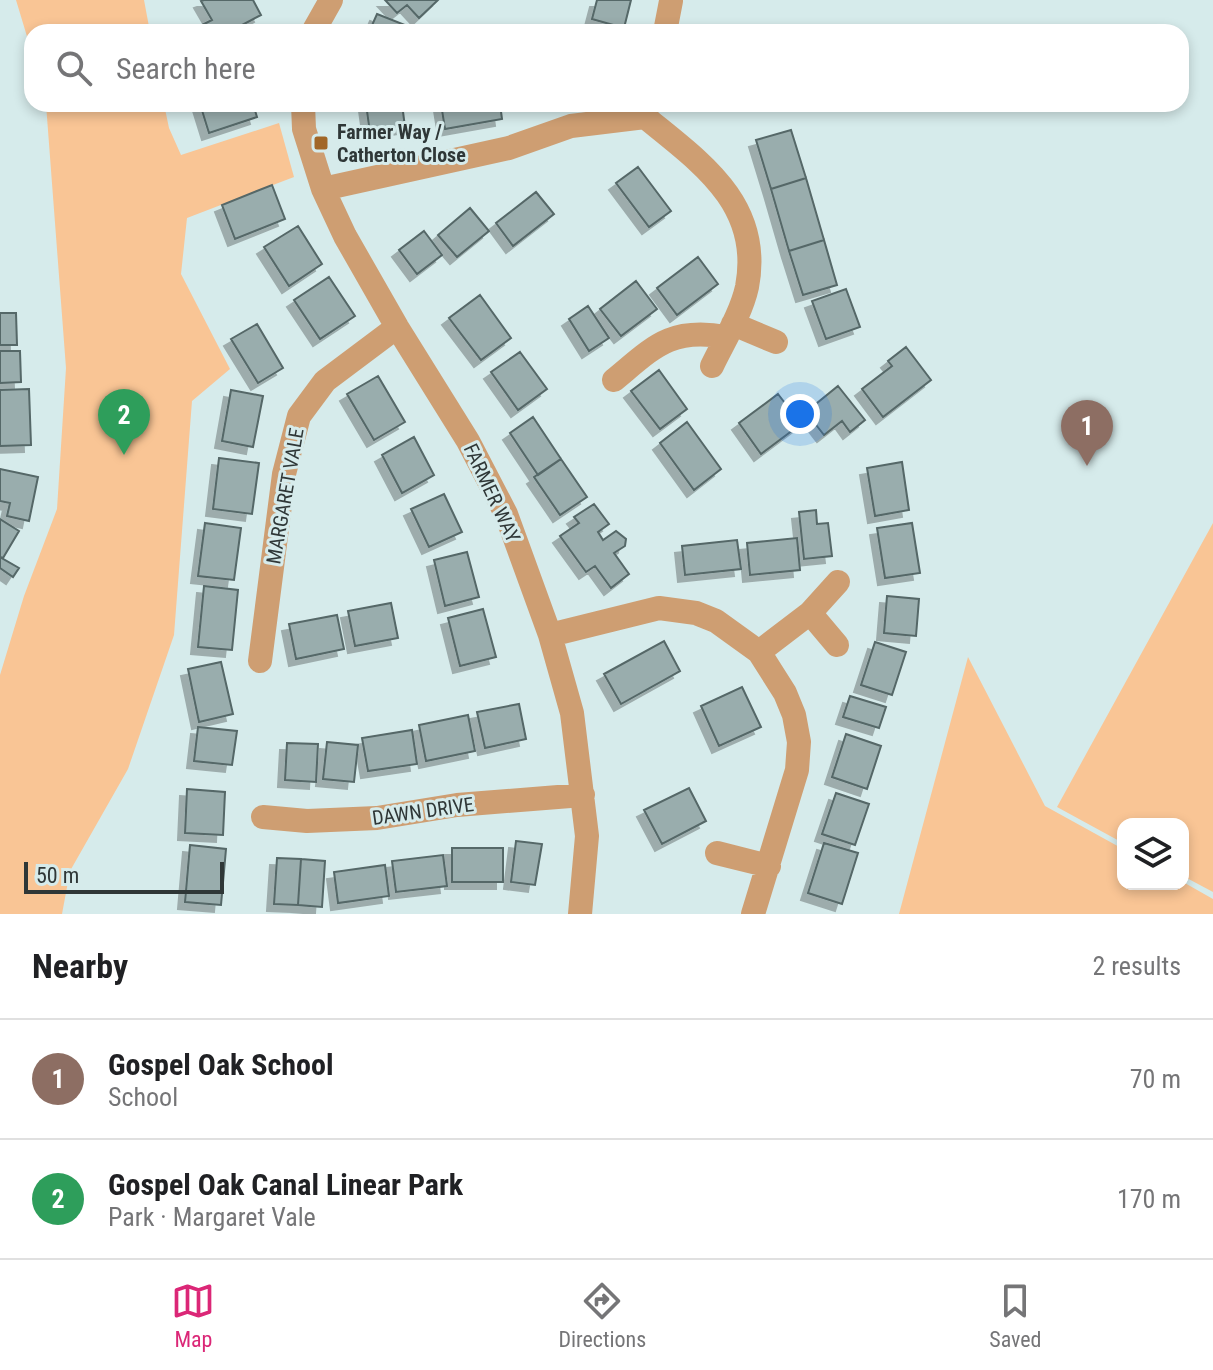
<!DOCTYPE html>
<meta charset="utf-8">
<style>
body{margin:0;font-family:"Roboto Condensed",sans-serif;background:#f2f2f2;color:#202124}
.controls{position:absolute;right:24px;bottom:24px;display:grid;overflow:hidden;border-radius:16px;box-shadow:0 4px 12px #0003}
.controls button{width:72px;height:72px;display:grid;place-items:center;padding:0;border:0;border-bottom:2px solid #e0e0e0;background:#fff;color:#202124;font:40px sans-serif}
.scale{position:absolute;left:24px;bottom:20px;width:200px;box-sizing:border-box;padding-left:8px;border:4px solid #2f3737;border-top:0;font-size:22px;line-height:28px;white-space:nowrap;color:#2f3737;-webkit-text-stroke:6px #d6ebeb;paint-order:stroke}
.you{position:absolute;left:800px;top:414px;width:28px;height:28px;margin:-20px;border:6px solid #fff;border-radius:50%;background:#1a73e8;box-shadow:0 0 0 12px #1a73e833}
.badge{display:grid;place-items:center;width:52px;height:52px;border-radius:50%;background:#db2777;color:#fff;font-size:26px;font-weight:700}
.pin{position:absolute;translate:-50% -66px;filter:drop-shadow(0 2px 4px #0008)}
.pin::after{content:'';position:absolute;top:42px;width:28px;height:24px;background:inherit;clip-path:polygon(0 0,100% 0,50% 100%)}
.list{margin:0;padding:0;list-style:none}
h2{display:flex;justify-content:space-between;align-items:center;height:104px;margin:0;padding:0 32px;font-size:34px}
h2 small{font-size:26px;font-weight:400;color:#757577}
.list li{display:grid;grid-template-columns:52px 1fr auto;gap:24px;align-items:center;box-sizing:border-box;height:120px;padding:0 32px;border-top:2px solid #e0e0e0}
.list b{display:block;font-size:30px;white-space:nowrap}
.list p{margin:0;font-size:26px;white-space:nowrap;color:#757577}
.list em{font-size:26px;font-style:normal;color:#757577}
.icon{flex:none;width:44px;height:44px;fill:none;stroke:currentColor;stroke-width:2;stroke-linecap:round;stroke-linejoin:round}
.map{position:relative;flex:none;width:1213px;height:914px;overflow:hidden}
.search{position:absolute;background:#fff;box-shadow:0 4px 12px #0003;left:24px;right:24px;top:24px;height:88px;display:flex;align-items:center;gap:20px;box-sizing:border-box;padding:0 28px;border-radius:24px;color:#757577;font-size:30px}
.sheet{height:344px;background:#fff}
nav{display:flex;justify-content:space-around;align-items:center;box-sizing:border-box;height:112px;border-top:2px solid #e0e0e0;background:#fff;font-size:22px;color:#757577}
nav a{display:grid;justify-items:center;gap:4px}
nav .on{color:#db2777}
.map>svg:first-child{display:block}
</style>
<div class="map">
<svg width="1213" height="914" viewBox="0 0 1213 914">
<defs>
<filter id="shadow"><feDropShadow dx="-7" dy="7" stdDeviation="0" flood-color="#0004"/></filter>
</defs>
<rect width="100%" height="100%" fill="#d6ebeb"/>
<!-- green -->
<path fill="#f9c595" d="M 16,0 L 144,0 L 150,32 L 32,32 L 32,53 Z
M 46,104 L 164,104 L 169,128 L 181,155 L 279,123 L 294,177 L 187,218 L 181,274 L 230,369 L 192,401 L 174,635 L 128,769 L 70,871 L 62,914 L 0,914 L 0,675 L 24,596 L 57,509 L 66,368 Z
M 1213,523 L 1213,892 L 1183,876 L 1183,824 L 1123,824 L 1123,843 L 1057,807 Z
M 968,657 L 1045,806 L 1123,849 L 1123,884 L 1183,882 L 1213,899 L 1213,914 L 899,914 Z"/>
<!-- building -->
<path fill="#99adad" stroke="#556767" stroke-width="2" filter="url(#shadow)" d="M 204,0 L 253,0 L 261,15 L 229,32 L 201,32 L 198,27 L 212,20 L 201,1 Z
M 385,0 L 438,0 L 419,18 L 407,5 L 397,13 Z
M 597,0 L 631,0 L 624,28 L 592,19 Z
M 377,14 L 410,27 L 408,32 L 369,32 Z
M 200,104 L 253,104 L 257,117 L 209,133 Z
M 366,104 L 402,104 L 405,127 L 370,133 Z
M 441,104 L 500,104 L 502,119 L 445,129 Z
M 791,130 L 806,178 L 771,189 L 756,140 Z
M 638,167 L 671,211 L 649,227 L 616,183 Z
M 806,178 L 824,240 L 789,251 L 771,189 Z
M 272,185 L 285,219 L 235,239 L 222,205 Z
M 536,192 L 554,214 L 513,246 L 496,223 Z
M 470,208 L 489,231 L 457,257 L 438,235 Z
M 298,226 L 322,264 L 289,286 L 264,247 Z
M 424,231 L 442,255 L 417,274 L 399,250 Z
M 824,240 L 837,285 L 803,295 L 789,251 Z
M 698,257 L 718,284 L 677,315 L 657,288 Z
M 329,277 L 355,316 L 320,339 L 294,300 Z
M 636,281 L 657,309 L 621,336 L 600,309 Z
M 846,289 L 860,327 L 826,339 L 812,301 Z
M 480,295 L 511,338 L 481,360 L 449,318 Z
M 588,306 L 609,338 L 589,351 L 569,319 Z
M 0,313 L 16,313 L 17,345 L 0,345 Z
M 257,324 L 283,368 L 258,383 L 231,339 Z
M 906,347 L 931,380 L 883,417 L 862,389 L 892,366 L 888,361 Z
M 0,351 L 20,351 L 21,382 L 0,383 Z
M 520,352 L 547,389 L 518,410 L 491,372 Z
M 659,370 L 687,409 L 660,429 L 631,391 Z
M 378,376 L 405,422 L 374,440 L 347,394 Z
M 838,386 L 865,420 L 850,432 L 842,421 L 824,435 L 806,412 Z
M 29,389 L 31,445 L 0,446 L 0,390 Z
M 231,390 L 263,396 L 253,447 L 222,441 Z
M 778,394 L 801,424 L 761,454 L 739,423 Z
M 533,417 L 561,459 L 538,475 L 510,433 Z
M 687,422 L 721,469 L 694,490 L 660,443 Z
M 414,437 L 434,475 L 402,493 L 382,455 Z
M 219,458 L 259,463 L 252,514 L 213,509 Z
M 561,459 L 587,497 L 560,515 L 534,477 Z
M 902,462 L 909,510 L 875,516 L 867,468 Z
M 0,469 L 38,477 L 29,521 L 7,516 L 10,503 L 0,501 Z
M 444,494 L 462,532 L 429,547 L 411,509 Z
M 594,504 L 609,524 L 598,532 L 603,540 L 616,531 L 626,539 L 625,546 L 614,553 L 629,574 L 611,588 L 595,566 L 586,572 L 560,536 L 579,523 L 574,517 Z
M 816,510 L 817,524 L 828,523 L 832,556 L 804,559 L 799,512 Z
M 0,519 L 19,531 L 3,558 L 0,557 Z
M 205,523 L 241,528 L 234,580 L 198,576 Z
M 912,523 L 920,573 L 885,578 L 877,528 Z
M 797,538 L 800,570 L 750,575 L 747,543 Z
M 737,540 L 741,569 L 685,575 L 682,546 Z
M 467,552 L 479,597 L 445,606 L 434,560 Z
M 0,557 L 19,568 L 13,577 L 0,568 Z
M 204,586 L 238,590 L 232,650 L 198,647 Z
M 887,596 L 919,599 L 916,636 L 884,633 Z
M 391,603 L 398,638 L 355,646 L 348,611 Z
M 483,609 L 496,657 L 460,666 L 448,618 Z
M 337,615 L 344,649 L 296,659 L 289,624 Z
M 664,641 L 680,671 L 621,704 L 604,674 Z
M 875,642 L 906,652 L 892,695 L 861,685 Z
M 221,662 L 233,714 L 199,722 L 188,669 Z
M 742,687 L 761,727 L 719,746 L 701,706 Z
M 850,696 L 886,707 L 879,728 L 843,717 Z
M 519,704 L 526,739 L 485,748 L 477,712 Z
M 468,715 L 475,751 L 426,761 L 419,725 Z
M 198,727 L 237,731 L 232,765 L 194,761 Z
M 412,730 L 417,764 L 368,771 L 362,738 Z
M 846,734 L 881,746 L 867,789 L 832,777 Z
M 327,742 L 358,745 L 354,782 L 323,779 Z
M 287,743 L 318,744 L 316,782 L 285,780 Z
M 689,788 L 706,821 L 662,844 L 644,810 Z
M 187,789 L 225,792 L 223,835 L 185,833 Z
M 836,793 L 869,804 L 855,845 L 822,834 Z
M 516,841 L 542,844 L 535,885 L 511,882 Z
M 824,843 L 858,853 L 842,904 L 808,893 Z
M 190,845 L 226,849 L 221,905 L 185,902 Z
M 452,848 L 503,848 L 503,882 L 452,882 Z
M 443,855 L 447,886 L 396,892 L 392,861 Z
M 277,858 L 301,859 L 298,905 L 274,904 Z
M 301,859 L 325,861 L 322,907 L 298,905 Z
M 385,865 L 389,896 L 338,903 L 334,872 Z"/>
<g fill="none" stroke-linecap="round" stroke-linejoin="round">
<!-- minor -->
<path stroke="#ce9e72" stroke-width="24" d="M 313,32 L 331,0
M 665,32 L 671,1
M 303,104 L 304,129 L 323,189 L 345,236 L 397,327 L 468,441 L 506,514 L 550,635 L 572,713 L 587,836 L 580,914
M 645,117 C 700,162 763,204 747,287 C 741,314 724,341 712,366
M 323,189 L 509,148 L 571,126 L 645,117 L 648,104
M 733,324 L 776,342
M 614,380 C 654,347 670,327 726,337
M 810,613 L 837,645
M 550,635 L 659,608 L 696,613 L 716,621 L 759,652 L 810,613 L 838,582
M 260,661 L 284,474 L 299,416 L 325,381 L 397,327
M 263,817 L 307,821 L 377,818 L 457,805 L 583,795
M 717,853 L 769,866
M 753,914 L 797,770 L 799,742 L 794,715 L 785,693 L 759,652"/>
</g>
<!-- markers -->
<rect fill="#a16627" stroke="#d6ebeb" stroke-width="3" x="313" y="135" width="16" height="16" rx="4"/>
<g text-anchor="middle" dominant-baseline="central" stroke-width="6" stroke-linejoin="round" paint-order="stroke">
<!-- poi labels -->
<g font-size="20" font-weight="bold" fill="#2f3737" stroke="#d6ebeb" text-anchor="start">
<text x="337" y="132">Farmer Way /<tspan x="337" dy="23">Catherton Close</tspan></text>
</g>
<!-- street labels -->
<g font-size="20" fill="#2f3737" stroke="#d6ebeb">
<text transform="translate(492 493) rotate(65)">FARMER WAY</text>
<text transform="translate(285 496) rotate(-80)">MARGARET VALE</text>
<text transform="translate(423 811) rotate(-8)">DAWN DRIVE</text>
</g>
</g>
</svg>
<div class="controls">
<button><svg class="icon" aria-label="layers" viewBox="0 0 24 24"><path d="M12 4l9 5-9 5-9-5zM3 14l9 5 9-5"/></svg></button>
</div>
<div class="scale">50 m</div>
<div class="you"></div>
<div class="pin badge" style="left:1087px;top:466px;background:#8d6e63">1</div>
<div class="pin badge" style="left:124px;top:455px;background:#2e9e5b">2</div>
<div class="search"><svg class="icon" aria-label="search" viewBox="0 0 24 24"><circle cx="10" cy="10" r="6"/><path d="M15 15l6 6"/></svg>Search here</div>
</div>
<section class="sheet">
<h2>Nearby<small>2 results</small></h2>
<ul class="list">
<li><span class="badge" style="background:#8d6e63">1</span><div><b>Gospel Oak School</b><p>School</p></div><em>70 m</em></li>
<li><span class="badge" style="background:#2e9e5b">2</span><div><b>Gospel Oak Canal Linear Park</b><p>Park · Margaret Vale</p></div><em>170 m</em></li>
</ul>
</section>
<nav>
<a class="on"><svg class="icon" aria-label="map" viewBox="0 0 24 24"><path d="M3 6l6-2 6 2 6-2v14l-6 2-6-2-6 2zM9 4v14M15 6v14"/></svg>Map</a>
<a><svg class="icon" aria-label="directions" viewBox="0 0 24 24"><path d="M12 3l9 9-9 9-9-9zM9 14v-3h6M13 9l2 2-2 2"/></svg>Directions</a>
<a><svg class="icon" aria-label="saved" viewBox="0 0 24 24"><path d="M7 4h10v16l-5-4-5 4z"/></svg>Saved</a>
</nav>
